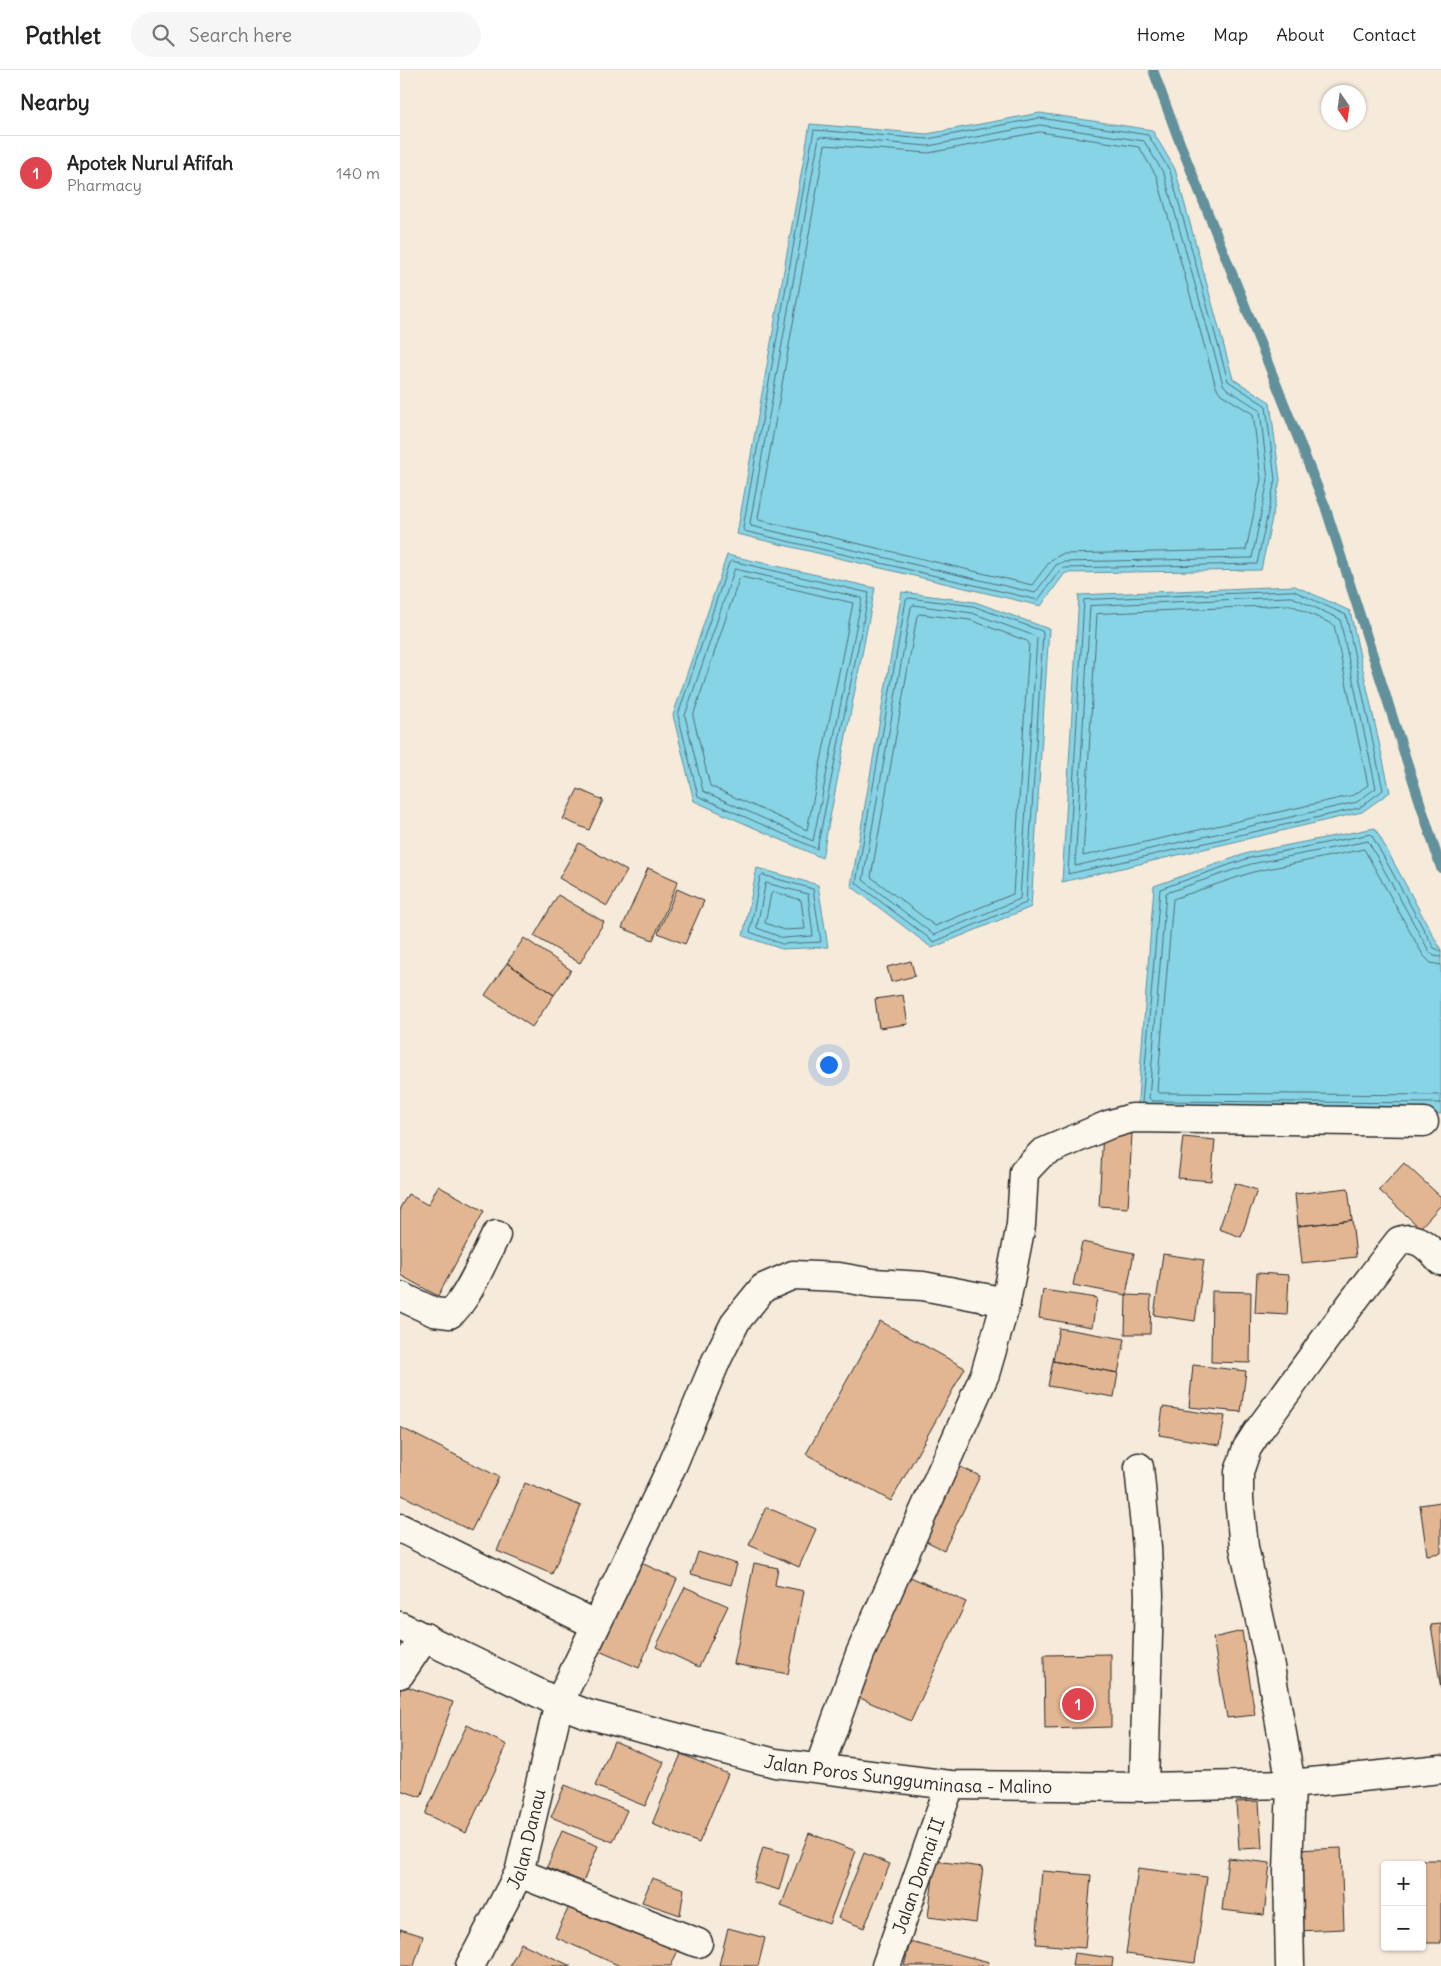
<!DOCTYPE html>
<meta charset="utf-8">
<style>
body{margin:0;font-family:Delius,sans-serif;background:#f6f6f6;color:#222}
.controls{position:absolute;right:15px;bottom:15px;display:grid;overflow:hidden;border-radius:5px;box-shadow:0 1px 4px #0004}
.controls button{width:45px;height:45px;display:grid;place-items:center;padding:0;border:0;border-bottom:1px solid #e0e0e0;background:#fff;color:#222;font:25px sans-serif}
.compass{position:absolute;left:921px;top:15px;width:45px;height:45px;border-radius:50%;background:#fff;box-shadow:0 1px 4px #0004;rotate:167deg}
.you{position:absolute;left:428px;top:994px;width:18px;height:18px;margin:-12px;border:4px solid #fff;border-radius:50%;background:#1a73e8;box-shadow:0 0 0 8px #1a73e833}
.badge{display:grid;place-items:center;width:32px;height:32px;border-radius:50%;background:#2b2b2b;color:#fff;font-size:16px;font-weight:700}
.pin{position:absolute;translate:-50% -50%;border:2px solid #fff;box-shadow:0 1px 5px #0006}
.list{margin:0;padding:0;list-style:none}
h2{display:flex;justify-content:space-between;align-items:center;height:65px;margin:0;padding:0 20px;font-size:21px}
h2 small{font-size:16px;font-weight:400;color:#767676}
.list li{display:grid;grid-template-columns:32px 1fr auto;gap:15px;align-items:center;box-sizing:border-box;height:75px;padding:0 20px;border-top:1px solid #e0e0e0}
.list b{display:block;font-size:19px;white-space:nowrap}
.list p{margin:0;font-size:16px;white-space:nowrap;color:#767676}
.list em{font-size:16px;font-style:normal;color:#767676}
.icon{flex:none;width:28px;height:28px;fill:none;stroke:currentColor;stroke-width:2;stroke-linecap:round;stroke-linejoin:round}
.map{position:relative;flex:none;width:1041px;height:1896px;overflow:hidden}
header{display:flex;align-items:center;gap:30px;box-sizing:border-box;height:70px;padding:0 25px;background:#fff;border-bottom:1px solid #e0e0e0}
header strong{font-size:24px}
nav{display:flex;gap:28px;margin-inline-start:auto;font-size:18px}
.search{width:350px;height:45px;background:#f6f6f6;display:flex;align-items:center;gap:12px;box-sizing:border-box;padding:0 18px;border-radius:28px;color:#767676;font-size:19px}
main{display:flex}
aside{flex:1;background:#fff}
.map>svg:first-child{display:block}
</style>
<header>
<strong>Pathlet</strong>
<div class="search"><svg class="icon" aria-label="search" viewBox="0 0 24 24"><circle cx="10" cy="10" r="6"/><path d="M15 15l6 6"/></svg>Search here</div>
<nav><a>Home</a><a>Map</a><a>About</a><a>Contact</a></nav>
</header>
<main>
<aside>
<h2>Nearby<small></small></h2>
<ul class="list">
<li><span class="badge" style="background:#e0444e">1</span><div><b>Apotek Nurul Afifah</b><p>Pharmacy</p></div><em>140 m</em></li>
</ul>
</aside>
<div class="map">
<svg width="1041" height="1896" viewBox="0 0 1041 1896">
<rect width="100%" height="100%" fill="#f6eada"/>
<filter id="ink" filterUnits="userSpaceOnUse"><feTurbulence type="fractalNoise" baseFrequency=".02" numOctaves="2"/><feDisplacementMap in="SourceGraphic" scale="10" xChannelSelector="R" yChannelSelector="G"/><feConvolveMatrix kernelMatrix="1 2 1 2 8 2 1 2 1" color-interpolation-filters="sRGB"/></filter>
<g filter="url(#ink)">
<!-- water -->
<path fill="#87d4e6" stroke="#62909b" d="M 640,43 L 752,60 L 775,99 L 833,309 L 870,332 L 880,410 L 861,500 L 665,503 L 641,536 L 337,464 L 410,54 L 527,64 Z
M 327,485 L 475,518 L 422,788 L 294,731 L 273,645 Z
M 895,516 L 950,541 L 990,722 L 962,742 L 662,812 L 679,525 Z
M 502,522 L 575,532 L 649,559 L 631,837 L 532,878 L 451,816 Z
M 975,758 L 1041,880 L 1041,1044 L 737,1042 L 754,816 L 848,783 Z
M 357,798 L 418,815 L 428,877 L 382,879 L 343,866 Z"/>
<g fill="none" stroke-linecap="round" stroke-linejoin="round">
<!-- shore -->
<path stroke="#506f76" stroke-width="1" d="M 640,48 L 748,65 L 770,101 L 828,311 L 866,336 L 875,410 L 857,494 L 664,498 L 660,500 L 638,530 L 344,461 L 343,458 L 414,60 L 527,69 Z
M 640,55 L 744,71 L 764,104 L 823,314 L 827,319 L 860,340 L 868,410 L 852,488 L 663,492 L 656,495 L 635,523 L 351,456 L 350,453 L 419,67 L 528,76 Z
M 640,62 L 739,77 L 757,107 L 816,317 L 821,324 L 853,344 L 861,409 L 846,480 L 662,484 L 651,490 L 632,515 L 359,450 L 358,448 L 425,75 L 528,83 Z
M 332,491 L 469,523 L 417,779 L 298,726 L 278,645 L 329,493 Z
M 335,499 L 462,528 L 413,771 L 303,721 L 285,646 Z
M 342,507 L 453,533 L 407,760 L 310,716 L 293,646 L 339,509 Z
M 894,521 L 946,545 L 983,720 L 959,738 L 668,804 L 684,530 Z
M 892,527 L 940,549 L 976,718 L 957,732 L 675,796 L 690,536 Z
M 509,528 L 573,536 L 642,561 L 643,564 L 626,833 L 534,872 L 456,813 L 506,530 Z
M 514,535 L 572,543 L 635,566 L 637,568 L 620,829 L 534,865 L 463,810 L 511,537 Z
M 891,535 L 934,555 L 968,715 L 954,725 L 683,786 L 697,544 Z
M 520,544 L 570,550 L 627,571 L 629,573 L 613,824 L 535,856 L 471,807 L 517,546 Z
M 363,805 L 413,819 L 421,872 L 382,874 L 350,862 L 360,807 Z
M 366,813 L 408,824 L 413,866 L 383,868 L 357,858 Z
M 374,822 L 401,830 L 405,859 L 384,860 L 365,853 L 371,824 Z
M 1041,887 L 1034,886 L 1029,881 L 968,771 L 851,794 L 766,823 L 749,1028 L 752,1031 L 1041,1033
M 1041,895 L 1031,893 L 1023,885 L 964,779 L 853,802 L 773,829 L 757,1021 L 760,1023 L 1041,1025
M 742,1033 L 760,819 L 849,788 L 971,764 L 1034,878 L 1041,881"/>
<!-- stream -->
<path stroke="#62909b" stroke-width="10" d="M 753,0 L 778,68 L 925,436 L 1041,798"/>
</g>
<!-- building -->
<path fill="#e2b692" stroke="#2b2b2b" d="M 178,719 L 203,730 L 189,760 L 163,749 Z
M 179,773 L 227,801 L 207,836 L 159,808 Z
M 248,798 L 278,811 L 253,870 L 222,858 Z
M 277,819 L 304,831 L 285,874 L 258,863 Z
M 158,825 L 204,852 L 180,893 L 134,866 Z
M 124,868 L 171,900 L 154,925 L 107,893 Z
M 511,891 L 515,906 L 491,912 L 487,897 Z
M 107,893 L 154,925 L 132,957 L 85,925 Z
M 503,925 L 508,954 L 479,958 L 475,929 Z
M 703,1061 L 732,1063 L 728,1138 L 699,1136 Z
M 783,1067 L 815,1070 L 811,1111 L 778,1108 Z
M 1004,1093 L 1041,1127 L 1041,1135 L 1020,1158 L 979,1120 Z
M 835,1113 L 857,1120 L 841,1167 L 819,1159 Z
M 38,1116 L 84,1141 L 38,1226 L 0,1205 L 0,1138 L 8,1124 L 28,1135 Z
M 948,1118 L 952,1150 L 898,1156 L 895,1124 Z
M 952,1150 L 956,1187 L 902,1193 L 898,1156 Z
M 682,1172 L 734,1183 L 726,1225 L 673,1215 Z
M 763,1184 L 804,1190 L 795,1251 L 754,1245 Z
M 857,1203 L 889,1205 L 887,1245 L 855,1243 Z
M 643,1220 L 697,1228 L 692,1257 L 639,1248 Z
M 812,1221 L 851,1222 L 850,1293 L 811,1292 Z
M 726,1225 L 751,1226 L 750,1264 L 725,1264 Z
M 480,1251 L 565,1298 L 491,1431 L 406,1384 Z
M 659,1258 L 725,1269 L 718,1303 L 653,1291 Z
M 653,1291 L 718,1303 L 714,1327 L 648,1316 Z
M 793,1295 L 846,1301 L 841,1342 L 789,1337 Z
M 763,1337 L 825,1346 L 820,1375 L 759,1365 Z
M 0,1357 L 99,1407 L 71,1461 L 0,1424 Z
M 554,1394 L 580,1406 L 544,1480 L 518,1467 Z
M 125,1413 L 181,1436 L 152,1504 L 97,1481 Z
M 1041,1432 L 1041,1483 L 1027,1485 L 1020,1435 Z
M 366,1437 L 416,1459 L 399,1497 L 349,1475 Z
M 298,1482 L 337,1494 L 331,1515 L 291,1504 Z
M 237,1491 L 277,1509 L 239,1598 L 199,1581 Z
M 354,1493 L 378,1498 L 375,1515 L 404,1521 L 388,1604 L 334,1594 Z
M 504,1504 L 566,1532 L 511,1651 L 449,1623 Z
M 285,1517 L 328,1536 L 299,1597 L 256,1577 Z
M 1041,1554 L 1041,1619 L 1031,1555 Z
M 842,1561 L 855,1645 L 827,1648 L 813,1568 Z
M 711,1584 L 711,1657 L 645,1659 L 644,1585 Z
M 2,1615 L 53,1632 L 21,1727 L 0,1720 L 0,1620 Z
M 67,1655 L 107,1675 L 66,1763 L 25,1744 Z
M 214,1671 L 264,1692 L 245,1736 L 195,1716 Z
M 281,1684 L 328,1704 L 299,1773 L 252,1754 Z
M 165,1715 L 227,1740 L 213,1772 L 151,1747 Z
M 859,1731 L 862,1778 L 839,1779 L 836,1732 Z
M 162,1761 L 198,1776 L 183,1812 L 147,1797 Z
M 409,1763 L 456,1781 L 429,1854 L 381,1836 Z
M 363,1777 L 389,1784 L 379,1820 L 353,1812 Z
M 941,1778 L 944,1859 L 898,1861 L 895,1780 Z
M 464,1783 L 490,1794 L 464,1858 L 438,1848 Z
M 828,1788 L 870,1793 L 864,1845 L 822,1840 Z
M 1022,1790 L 1041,1790 L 1041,1873 L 1022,1873 Z
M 535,1791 L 583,1797 L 576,1853 L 528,1847 Z
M 738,1798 L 807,1807 L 795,1893 L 726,1884 Z
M 642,1801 L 691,1805 L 685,1878 L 636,1874 Z
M 252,1808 L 284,1819 L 280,1845 L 242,1832 Z
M 172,1830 L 279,1878 L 271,1896 L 220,1896 L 155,1867 Z
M 328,1858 L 365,1868 L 358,1896 L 319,1895 Z
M 0,1859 L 23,1866 L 14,1896 L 0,1896 Z
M 510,1872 L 589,1892 L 588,1896 L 504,1896 Z
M 121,1873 L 171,1896 L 110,1896 Z
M 674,1883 L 713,1888 L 712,1896 L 672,1896 Z"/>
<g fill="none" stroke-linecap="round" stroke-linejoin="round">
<defs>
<g id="minor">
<path d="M 0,1226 L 34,1242 L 50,1244 C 67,1231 85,1186 96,1165"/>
<path d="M 739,1397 L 747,1477 L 749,1526 L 744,1717"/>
<path d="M 0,1458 L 196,1555"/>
<path d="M 0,1604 L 25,1567"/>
<path d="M 419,1698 L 460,1584 L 585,1304 L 606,1232 L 621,1155 L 624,1102 L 642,1083 L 708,1055 L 732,1048 L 1024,1052"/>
<path d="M 119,1803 L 298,1873"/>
<path id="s1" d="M 70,1896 L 119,1803 L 159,1633 L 273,1394 L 316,1291 L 336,1251 L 363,1218 L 393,1205 L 439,1207 L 473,1213 L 523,1216 L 606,1232"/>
<path id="s2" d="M 486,1896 L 550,1715"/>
<path d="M 890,1896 L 888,1802 L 891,1714 L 869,1591 L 844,1477 L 839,1429 L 839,1402 L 847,1378 L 858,1361 C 905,1298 950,1233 999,1171 C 1017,1164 1029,1178 1041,1191"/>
</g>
<g id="major">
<path id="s3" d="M 0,1556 L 159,1633 L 187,1644 L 375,1693 L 550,1715 L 744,1717 L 891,1714 L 1041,1699"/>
</g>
</defs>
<!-- minor casing -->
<use href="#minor" stroke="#2b2b2b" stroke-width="31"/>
<!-- major casing -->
<use href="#major" stroke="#2b2b2b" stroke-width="31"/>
<!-- minor -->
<use href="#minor" stroke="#fbf7ec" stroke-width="28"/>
<!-- major -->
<use href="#major" stroke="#fbf7ec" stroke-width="28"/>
</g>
</g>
<g text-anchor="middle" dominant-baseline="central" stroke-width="4.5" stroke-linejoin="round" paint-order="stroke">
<!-- street labels -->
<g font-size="18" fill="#2b2b2b" stroke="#fbf7ec">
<text stroke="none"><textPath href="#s3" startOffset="535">Jalan Poros Sungguminasa - Malino</textPath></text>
<text stroke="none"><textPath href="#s1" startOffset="140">Jalan Danau</textPath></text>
<text stroke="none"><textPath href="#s2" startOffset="96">Jalan Damai II</textPath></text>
</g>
</g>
</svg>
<div class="controls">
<button>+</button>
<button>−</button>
</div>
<svg class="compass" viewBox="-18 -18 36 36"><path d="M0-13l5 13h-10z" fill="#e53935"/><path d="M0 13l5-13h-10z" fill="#767676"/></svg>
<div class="you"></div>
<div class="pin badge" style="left:678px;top:1634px;background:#e0444e">1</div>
</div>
</main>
